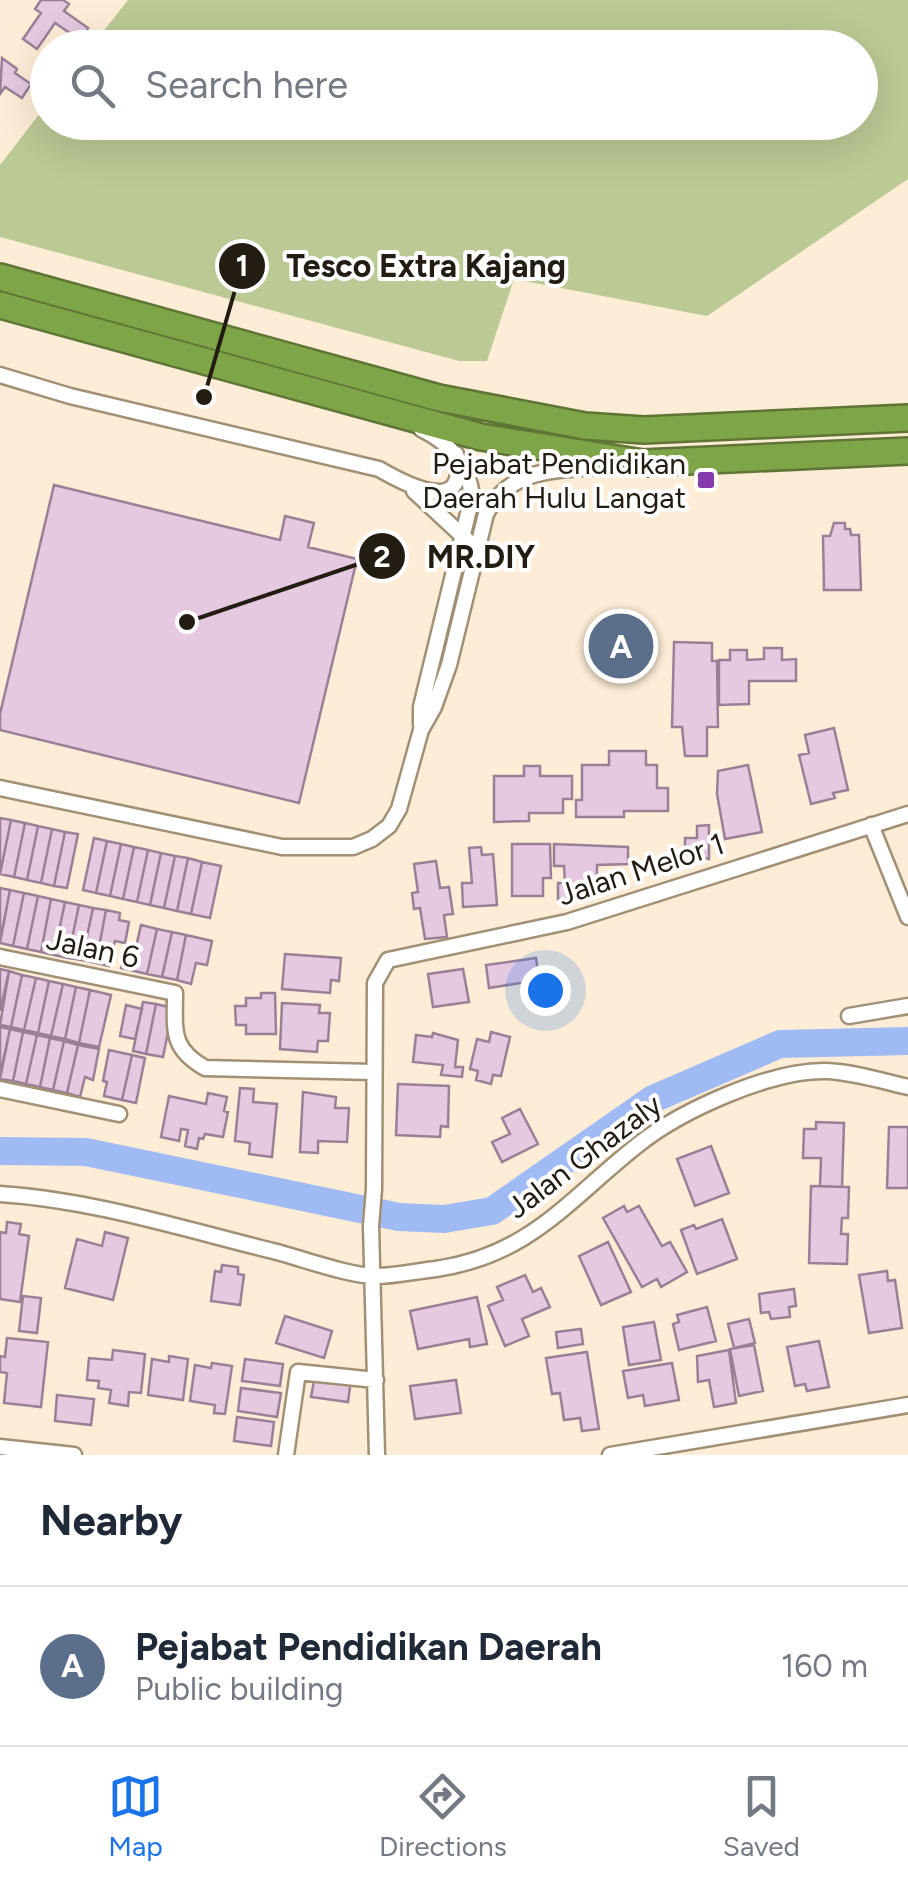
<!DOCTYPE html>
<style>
body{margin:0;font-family:Figtree,sans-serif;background:#f2f2f3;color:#1f2937}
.you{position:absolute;left:545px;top:990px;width:35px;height:35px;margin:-25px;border:8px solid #fff;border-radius:50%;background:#1a73e8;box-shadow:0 0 0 15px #1a73e833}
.badge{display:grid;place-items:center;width:65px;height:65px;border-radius:50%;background:#1a73e8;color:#fff;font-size:32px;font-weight:700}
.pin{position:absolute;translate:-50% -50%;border:5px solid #fff;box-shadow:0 2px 10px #0006}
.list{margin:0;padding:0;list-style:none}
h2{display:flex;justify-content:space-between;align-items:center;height:130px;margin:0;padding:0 40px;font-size:42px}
h2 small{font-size:32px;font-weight:400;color:#747a83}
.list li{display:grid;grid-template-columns:65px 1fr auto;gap:30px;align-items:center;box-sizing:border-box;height:160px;padding:0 40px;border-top:2px solid #e0e1e3}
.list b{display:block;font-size:38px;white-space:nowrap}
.list p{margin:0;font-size:32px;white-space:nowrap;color:#747a83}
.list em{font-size:32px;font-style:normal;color:#747a83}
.icon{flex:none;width:55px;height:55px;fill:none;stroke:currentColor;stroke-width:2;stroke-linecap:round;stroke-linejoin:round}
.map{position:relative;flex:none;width:908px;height:1455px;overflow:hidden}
.search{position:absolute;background:#fff;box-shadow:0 10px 40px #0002;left:30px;right:30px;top:30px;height:110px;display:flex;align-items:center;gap:25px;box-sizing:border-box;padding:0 35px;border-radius:55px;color:#747a83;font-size:38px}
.sheet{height:290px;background:#fff}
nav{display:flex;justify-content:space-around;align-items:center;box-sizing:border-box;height:140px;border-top:2px solid #e0e1e3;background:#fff;font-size:28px;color:#747a83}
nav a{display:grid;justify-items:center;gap:5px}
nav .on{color:#1a73e8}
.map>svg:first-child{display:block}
</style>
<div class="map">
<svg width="908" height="1455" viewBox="0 0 908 1455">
<rect width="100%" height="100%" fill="#fdedd6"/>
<!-- green -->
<path fill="#bbc994" d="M 128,0 L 908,0 L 908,179 L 707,316 L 514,279 L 487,361 L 459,361 L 0,237 L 0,165 L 47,104 L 48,122 L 860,122 L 860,48 L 91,47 Z"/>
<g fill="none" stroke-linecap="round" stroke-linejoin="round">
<!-- river -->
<path stroke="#a0bbf4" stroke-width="28" d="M 0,1151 L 86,1152 L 399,1217 L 444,1219 L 492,1211 L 653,1099 L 780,1044 L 908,1041"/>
</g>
<!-- building -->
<path fill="#e4c9e1" stroke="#998096" stroke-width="2.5" d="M 41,0 L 63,0 L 69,4 L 64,11 L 88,28 L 80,40 L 55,23 L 37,49 L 23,39 L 41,13 L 35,9 Z
M 2,58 L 17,69 L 15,73 L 31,84 L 22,98 L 5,87 L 0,94 Z
M 54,485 L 280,540 L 285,516 L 314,523 L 308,547 L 357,559 L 299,803 L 0,730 L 0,714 Z
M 834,523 L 845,523 L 845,529 L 850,529 L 851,535 L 859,535 L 861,590 L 824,590 L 823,536 L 830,536 Z
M 674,642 L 712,643 L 712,661 L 717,661 L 718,727 L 707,727 L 707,756 L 685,756 L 682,727 L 672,727 Z
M 764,648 L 782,648 L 782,660 L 796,659 L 796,681 L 749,681 L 749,704 L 719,705 L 719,660 L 730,660 L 730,650 L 747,650 L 747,660 L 764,659 Z
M 834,728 L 848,790 L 833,793 L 835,798 L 811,804 L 799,755 L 809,753 L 805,735 Z
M 609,751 L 646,751 L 646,765 L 657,765 L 657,788 L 668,788 L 668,811 L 624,811 L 624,817 L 576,817 L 576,800 L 582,800 L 582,765 L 609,765 Z
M 748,765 L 762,832 L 725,839 L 717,794 L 718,771 Z
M 524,766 L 540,766 L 540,776 L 572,776 L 572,799 L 563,799 L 563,813 L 529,813 L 529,821 L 494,822 L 494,776 L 524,776 Z
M 0,818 L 11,820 L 0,874 Z
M 11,820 L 25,823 L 14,877 L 0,874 Z
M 25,823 L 38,826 L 27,880 L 14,877 Z
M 709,825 L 709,859 L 685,854 L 685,838 L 697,838 L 697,826 Z
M 38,826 L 52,829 L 41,883 L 27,880 Z
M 52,829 L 65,832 L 54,886 L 41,883 Z
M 65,832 L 78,834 L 67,888 L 54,886 Z
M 94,838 L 107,841 L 96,893 L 83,890 Z
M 107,841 L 121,844 L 110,896 L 96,893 Z
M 121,844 L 134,847 L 123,899 L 110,896 Z
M 512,844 L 550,844 L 551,878 L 543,878 L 543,896 L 512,896 Z
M 554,844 L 628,847 L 628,864 L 597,865 L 597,895 L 558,899 L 558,883 L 565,883 L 564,866 L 554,866 Z
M 134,847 L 148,850 L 137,902 L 123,899 Z
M 481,847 L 482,855 L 493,854 L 497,905 L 463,907 L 462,883 L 472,883 L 469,848 Z
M 148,850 L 161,853 L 150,905 L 137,902 Z
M 161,853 L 175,856 L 164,908 L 150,905 Z
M 175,856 L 188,858 L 177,911 L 164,908 Z
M 188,858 L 202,862 L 191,914 L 177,911 Z
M 436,861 L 440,888 L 449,887 L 453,914 L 444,915 L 447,937 L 425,939 L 420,908 L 414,909 L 412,893 L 418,892 L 414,864 Z
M 202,862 L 221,866 L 210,918 L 191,914 Z
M 0,888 L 10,890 L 0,941 Z
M 10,890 L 24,893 L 13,946 L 0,943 Z
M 24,893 L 38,896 L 27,949 L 13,946 Z
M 38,896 L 51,899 L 41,952 L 27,949 Z
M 51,899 L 65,902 L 54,955 L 41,952 Z
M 65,902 L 79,905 L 68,958 L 54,955 Z
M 79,905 L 93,908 L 82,960 L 68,958 Z
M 93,908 L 106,910 L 96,963 L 82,960 Z
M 106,910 L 120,913 L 119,920 L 129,922 L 125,943 L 115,941 L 109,966 L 96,963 Z
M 141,925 L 157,929 L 147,974 L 121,968 L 126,945 L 136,947 Z
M 157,929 L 172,932 L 162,977 L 147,974 Z
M 172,932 L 186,935 L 177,980 L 162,977 Z
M 186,935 L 212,941 L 207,965 L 196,963 L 191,984 L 177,980 Z
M 285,954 L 341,958 L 339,981 L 331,980 L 330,993 L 282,989 Z
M 536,958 L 539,980 L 489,988 L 486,965 Z
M 0,969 L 9,971 L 0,1011 Z
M 463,969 L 469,1002 L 433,1007 L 428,974 Z
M 9,971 L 22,975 L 11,1027 L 0,1025 Z
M 22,975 L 36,978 L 24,1030 L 11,1027 Z
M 36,978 L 49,981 L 38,1033 L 24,1030 Z
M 49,981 L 63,984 L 51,1036 L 38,1033 Z
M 63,984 L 76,987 L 65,1039 L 51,1036 Z
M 76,987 L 90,990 L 79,1043 L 65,1039 Z
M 90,990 L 111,995 L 99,1047 L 79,1043 Z
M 261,993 L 275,993 L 276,1034 L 246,1034 L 246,1025 L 236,1025 L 235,1006 L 246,1006 L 246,998 L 261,998 Z
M 143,1002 L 156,1004 L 146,1054 L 133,1051 Z
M 282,1003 L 320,1005 L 319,1013 L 330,1013 L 328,1041 L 318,1041 L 317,1052 L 280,1049 Z
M 156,1004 L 173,1008 L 163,1057 L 146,1054 Z
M 126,1005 L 142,1009 L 135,1039 L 120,1036 Z
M 0,1027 L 10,1029 L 0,1075 Z
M 10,1029 L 23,1032 L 13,1081 L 0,1079 Z
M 23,1032 L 37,1035 L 26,1084 L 13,1081 Z
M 491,1032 L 510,1037 L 501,1076 L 493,1075 L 491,1084 L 476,1080 L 478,1071 L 470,1069 L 477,1039 L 489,1042 Z
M 433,1033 L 458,1040 L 455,1067 L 463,1067 L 462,1077 L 441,1075 L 443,1065 L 413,1062 L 416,1035 L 432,1037 Z
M 37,1035 L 50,1038 L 40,1087 L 26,1084 Z
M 50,1038 L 64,1041 L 53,1090 L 40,1087 Z
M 64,1041 L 78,1045 L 67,1093 L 53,1090 Z
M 78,1045 L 99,1049 L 93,1080 L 85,1077 L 80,1097 L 67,1093 Z
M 109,1050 L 132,1055 L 122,1100 L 104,1096 L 107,1082 L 103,1081 Z
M 132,1055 L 145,1058 L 136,1103 L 122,1100 Z
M 398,1084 L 449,1086 L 448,1127 L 441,1126 L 440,1137 L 396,1135 Z
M 240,1088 L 254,1089 L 253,1102 L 277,1104 L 272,1157 L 249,1154 L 250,1143 L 235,1141 Z
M 303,1092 L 336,1097 L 335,1108 L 349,1108 L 347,1142 L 318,1141 L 318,1153 L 300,1152 Z
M 208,1093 L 227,1097 L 224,1111 L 228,1112 L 223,1137 L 205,1134 L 203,1139 L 199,1138 L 197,1149 L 185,1146 L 188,1130 L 181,1129 L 179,1141 L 161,1137 L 169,1096 L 206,1104 Z
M 520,1109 L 538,1144 L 502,1162 L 492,1142 L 510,1134 L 502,1118 Z
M 816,1122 L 844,1123 L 842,1187 L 820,1186 L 821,1158 L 803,1158 L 804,1129 L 816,1129 Z
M 889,1127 L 908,1127 L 908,1188 L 887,1188 Z
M 711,1146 L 729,1193 L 695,1206 L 677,1159 Z
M 811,1186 L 849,1187 L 848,1218 L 842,1218 L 841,1234 L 848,1234 L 847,1264 L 809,1263 Z
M 624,1206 L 627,1212 L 639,1206 L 662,1246 L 670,1242 L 687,1272 L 661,1287 L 657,1279 L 642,1287 L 603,1218 Z
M 722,1219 L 737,1259 L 697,1274 L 681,1230 L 694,1225 L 696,1229 Z
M 7,1222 L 21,1224 L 19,1234 L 29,1236 L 20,1302 L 0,1299 L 0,1232 L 6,1233 Z
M 105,1232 L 128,1238 L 113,1300 L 65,1288 L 77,1239 L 102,1246 Z
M 608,1242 L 631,1292 L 601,1305 L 579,1256 Z
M 222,1265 L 238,1267 L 238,1274 L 244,1275 L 240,1305 L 211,1301 L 215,1271 L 221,1272 Z
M 887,1271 L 888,1281 L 895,1280 L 902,1328 L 869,1333 L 859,1275 Z
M 525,1275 L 533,1292 L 541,1288 L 550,1307 L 522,1319 L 529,1336 L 505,1346 L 488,1306 L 503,1300 L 497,1287 Z
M 794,1289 L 796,1306 L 789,1307 L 790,1317 L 771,1319 L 769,1312 L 761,1313 L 759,1294 Z
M 23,1296 L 41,1298 L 37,1333 L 19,1331 Z
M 477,1297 L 487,1344 L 470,1347 L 469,1339 L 418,1349 L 410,1311 Z
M 707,1307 L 716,1341 L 679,1350 L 673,1324 L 679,1322 L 677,1315 Z
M 285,1316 L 332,1331 L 324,1358 L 276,1343 Z
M 749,1319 L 755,1343 L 734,1348 L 728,1324 Z
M 654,1322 L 661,1360 L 629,1365 L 623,1327 Z
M 581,1329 L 583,1344 L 558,1348 L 556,1332 Z
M 7,1338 L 48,1342 L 41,1407 L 4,1403 L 7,1373 L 0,1372 L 0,1356 L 5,1357 Z
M 819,1341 L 829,1387 L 807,1391 L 805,1384 L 795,1386 L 787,1347 Z
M 754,1345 L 763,1391 L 739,1396 L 730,1349 Z
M 113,1350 L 145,1354 L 141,1393 L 129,1392 L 128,1406 L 109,1403 L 111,1390 L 98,1388 L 99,1381 L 87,1380 L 89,1358 L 112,1360 Z
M 729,1350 L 736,1403 L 714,1407 L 709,1380 L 698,1382 L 697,1356 Z
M 587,1352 L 599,1429 L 582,1431 L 580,1418 L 564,1420 L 560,1393 L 552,1394 L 546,1358 Z
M 169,1356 L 188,1359 L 183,1400 L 148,1395 L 152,1359 L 169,1362 Z
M 245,1359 L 283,1364 L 280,1386 L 242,1381 Z
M 212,1363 L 232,1366 L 225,1414 L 214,1413 L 215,1405 L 190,1401 L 195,1365 L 211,1368 Z
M 672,1363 L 679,1400 L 645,1406 L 643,1395 L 628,1398 L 623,1371 Z
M 315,1375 L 351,1380 L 348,1402 L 311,1397 Z
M 456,1380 L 461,1413 L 415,1419 L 410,1386 Z
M 241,1388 L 281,1393 L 277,1417 L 238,1411 Z
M 57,1395 L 94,1399 L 91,1425 L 55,1421 Z
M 237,1417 L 274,1422 L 271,1446 L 234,1441 Z"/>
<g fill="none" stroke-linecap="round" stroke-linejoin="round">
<defs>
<path id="street" d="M 0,375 L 70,396 L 379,469 C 405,484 470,519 456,454
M 414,491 L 468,541
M 421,725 L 421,707 L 472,497 C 469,465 450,443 421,429
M 0,788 L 282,847 L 353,847 L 372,839 L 389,826 L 399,809 L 421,730 L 434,707 L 449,665 L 486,514 C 512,464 563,471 613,466
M 871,825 L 908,917
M 0,957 L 175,993 C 175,1030 170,1048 205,1068 L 374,1072
M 849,1016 L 908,1006
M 0,1089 L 119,1114
M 0,1194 C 93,1200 183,1229 273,1251 C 301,1258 349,1276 376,1276 C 396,1276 417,1271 436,1269 C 531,1255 570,1198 639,1144 C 682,1110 771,1070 826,1071 C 853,1072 882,1081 908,1087
M 0,1447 L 74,1455
M 286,1455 L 298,1372 L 376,1380
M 377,1455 L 371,1226 L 374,1189 L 375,983 L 388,960 L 567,922 L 908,814
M 610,1455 L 908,1405"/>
<path id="highway" d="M 0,277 L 439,398 L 585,426 L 644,430 L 908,418
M 0,305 L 481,437 L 643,463 L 908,451"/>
</defs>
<!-- street casing -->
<use href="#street" stroke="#a29075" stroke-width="19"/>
<!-- highway casing -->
<use href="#highway" stroke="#5f7536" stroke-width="30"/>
<!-- street -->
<use href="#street" stroke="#fff" stroke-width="14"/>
<!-- highway -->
<use href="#highway" stroke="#7fa549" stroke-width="25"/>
</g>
<!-- markers -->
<rect fill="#843bad" stroke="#fff" stroke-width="4" x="696" y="470" width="20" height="20" rx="5"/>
<g text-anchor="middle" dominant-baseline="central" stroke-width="8" stroke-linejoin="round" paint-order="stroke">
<!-- poi labels -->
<g font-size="30" fill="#231c12" stroke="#fff" text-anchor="end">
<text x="686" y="463">Pejabat Pendidikan<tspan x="686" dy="34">Daerah Hulu Langat</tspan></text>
</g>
<!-- street labels -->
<g font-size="30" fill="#231c12" stroke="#fff">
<text transform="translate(641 869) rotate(-18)">Jalan Melor 1</text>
<text transform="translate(93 948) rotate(12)">Jalan 6</text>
<text transform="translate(584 1156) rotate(-37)">Jalan Ghazaly</text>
</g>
</g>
<!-- callouts -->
<path fill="none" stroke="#231c12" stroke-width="4" d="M204 397L242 266M187 622L382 556"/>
<g fill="#231c12" stroke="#fff" stroke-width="4">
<circle cx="204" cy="397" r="10"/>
<circle cx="187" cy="622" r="10"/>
<circle cx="242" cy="266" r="25"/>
<circle cx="382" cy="556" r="25"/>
</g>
<g font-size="30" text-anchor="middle" font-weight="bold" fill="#fff">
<text x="242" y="276">1</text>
<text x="382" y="567">2</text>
</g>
<g font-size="32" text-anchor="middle" font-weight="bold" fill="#231c12" stroke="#fff" stroke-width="8" stroke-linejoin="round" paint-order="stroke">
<text x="426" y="277">Tesco Extra Kajang</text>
<text x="481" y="568">MR.DIY</text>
</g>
</svg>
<div class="you"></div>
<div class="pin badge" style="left:621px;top:646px;background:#5c6f8a">A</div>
<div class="search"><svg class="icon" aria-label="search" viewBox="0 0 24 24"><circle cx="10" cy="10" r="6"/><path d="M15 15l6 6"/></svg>Search here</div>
</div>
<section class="sheet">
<h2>Nearby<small></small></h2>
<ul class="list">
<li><span class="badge" style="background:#5c6f8a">A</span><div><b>Pejabat Pendidikan Daerah</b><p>Public building</p></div><em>160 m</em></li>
</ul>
</section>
<nav>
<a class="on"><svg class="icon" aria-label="map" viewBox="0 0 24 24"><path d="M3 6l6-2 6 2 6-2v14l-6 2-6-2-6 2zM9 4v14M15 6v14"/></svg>Map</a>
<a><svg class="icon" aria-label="directions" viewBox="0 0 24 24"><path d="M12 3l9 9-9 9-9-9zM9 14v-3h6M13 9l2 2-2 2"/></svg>Directions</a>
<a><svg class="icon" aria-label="saved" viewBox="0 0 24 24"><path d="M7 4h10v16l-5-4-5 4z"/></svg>Saved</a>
</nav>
